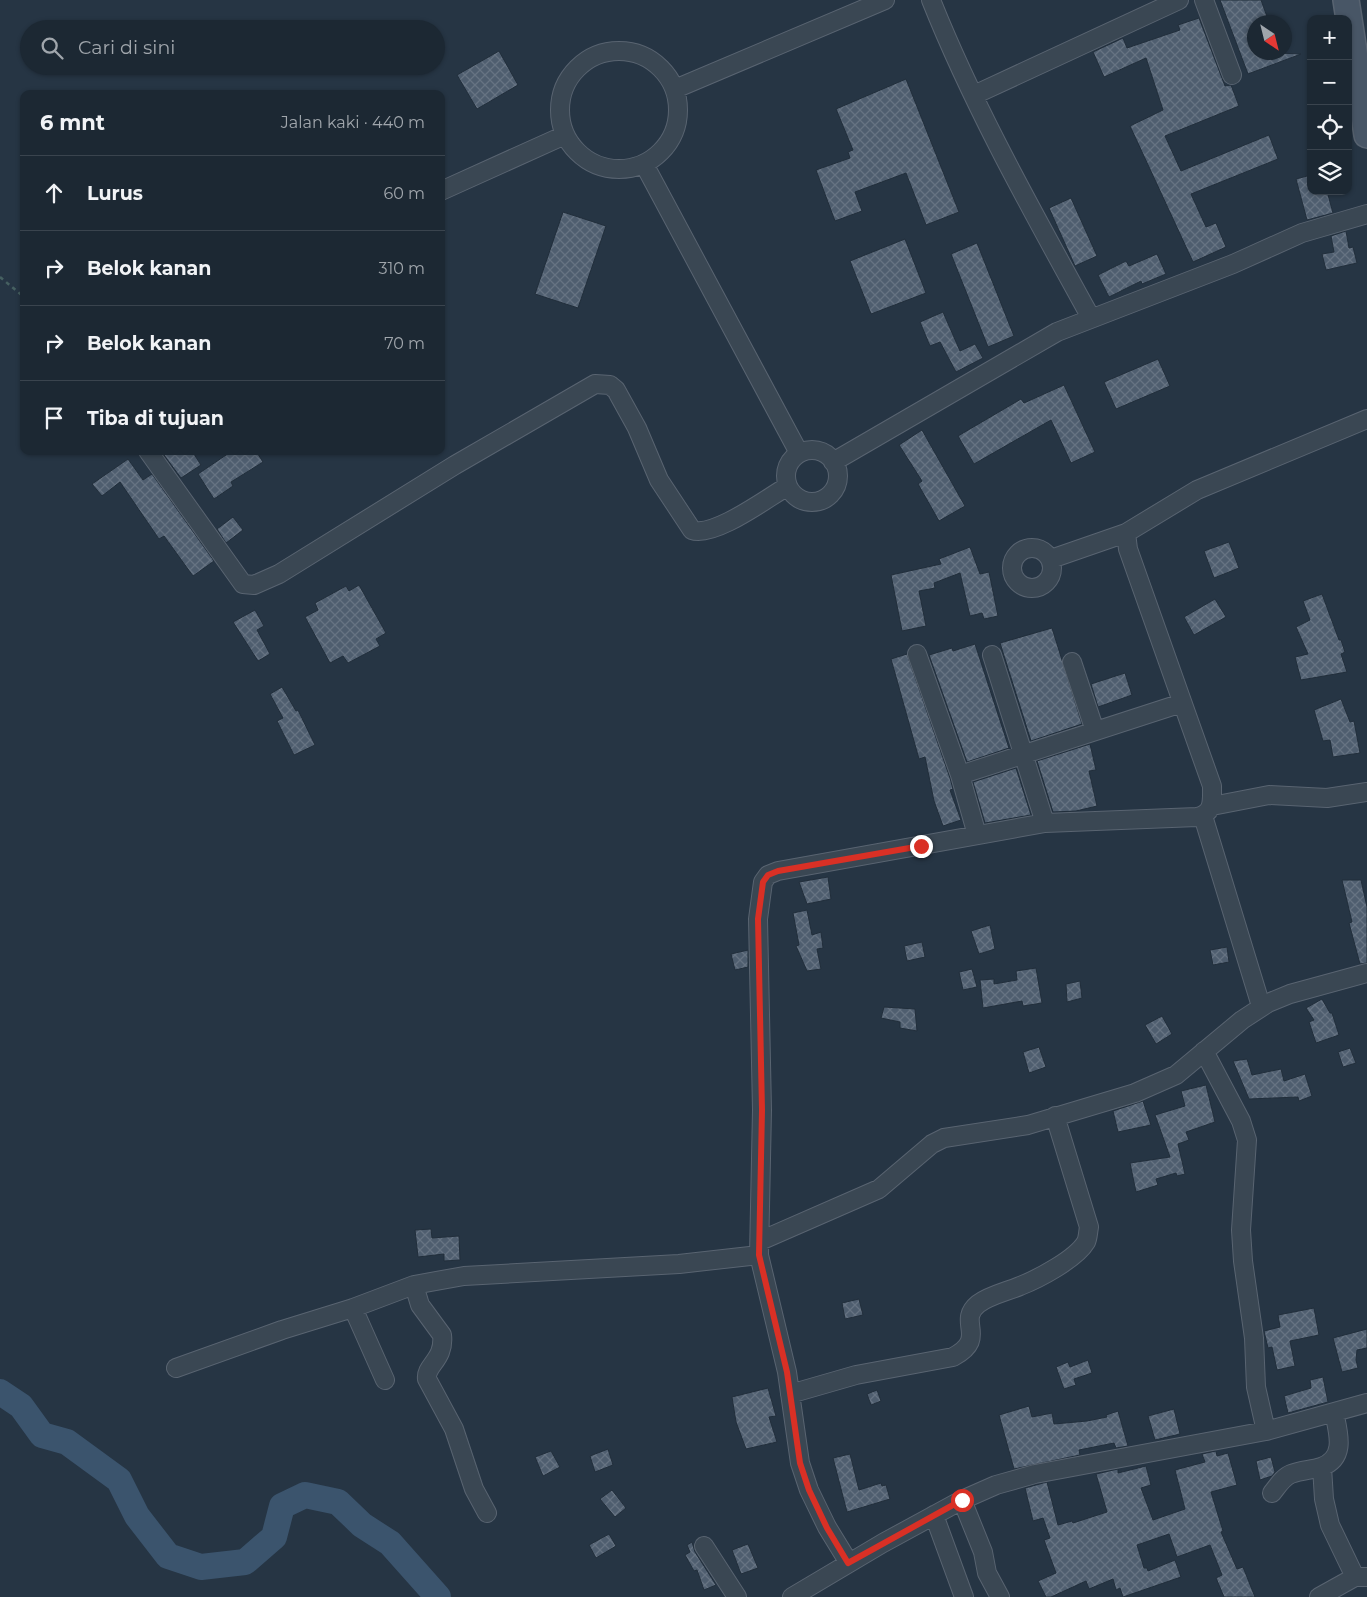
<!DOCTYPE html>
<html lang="id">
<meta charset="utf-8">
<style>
body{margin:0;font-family:Montserrat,sans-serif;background:#29343f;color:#f1f3f6}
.controls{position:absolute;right:15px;top:15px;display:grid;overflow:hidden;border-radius:10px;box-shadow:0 1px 4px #0004}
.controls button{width:45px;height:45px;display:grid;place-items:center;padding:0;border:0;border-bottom:1px solid #3a444e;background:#1c2833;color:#f1f3f6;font:25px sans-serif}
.compass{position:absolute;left:1247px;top:15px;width:45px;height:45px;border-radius:50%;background:#1c2833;box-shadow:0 1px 4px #0004;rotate:145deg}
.stop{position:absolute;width:15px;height:15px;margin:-11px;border:4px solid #d93025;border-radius:50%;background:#fff}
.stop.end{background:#d93025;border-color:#fff;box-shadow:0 1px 5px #0008}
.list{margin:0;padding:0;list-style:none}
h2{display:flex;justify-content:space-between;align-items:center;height:65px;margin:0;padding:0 20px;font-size:21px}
h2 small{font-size:16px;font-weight:400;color:#a0a6ac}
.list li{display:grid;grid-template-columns:32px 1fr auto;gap:15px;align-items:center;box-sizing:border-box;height:75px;padding:0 20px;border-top:1px solid #3a444e}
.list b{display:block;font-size:19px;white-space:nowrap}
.list em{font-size:16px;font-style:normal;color:#a0a6ac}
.icon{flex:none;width:28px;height:28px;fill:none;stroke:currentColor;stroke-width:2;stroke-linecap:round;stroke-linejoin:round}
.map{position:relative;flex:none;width:1367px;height:1597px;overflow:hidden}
.search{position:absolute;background:#1c2833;box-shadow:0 1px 4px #0004;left:20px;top:20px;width:425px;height:55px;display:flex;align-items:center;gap:12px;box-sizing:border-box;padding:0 18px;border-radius:28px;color:#a0a6ac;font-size:19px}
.panel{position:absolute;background:#1c2833;box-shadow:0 1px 4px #0004;left:20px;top:90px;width:425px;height:365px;border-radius:10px}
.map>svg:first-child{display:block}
</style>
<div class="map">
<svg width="1367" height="1597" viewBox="0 0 1367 1597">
<defs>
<pattern id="building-cross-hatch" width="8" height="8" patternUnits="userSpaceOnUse" patternTransform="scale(1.25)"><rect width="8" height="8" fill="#4f5e6f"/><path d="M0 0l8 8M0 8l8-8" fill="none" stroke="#667382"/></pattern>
</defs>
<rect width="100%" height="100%" fill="#263544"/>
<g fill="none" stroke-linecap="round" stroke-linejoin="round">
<!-- river -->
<path stroke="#3b546d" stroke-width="26" d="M 0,1392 L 21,1406 L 42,1435 L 67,1442 L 119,1480 L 137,1516 L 168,1556 L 201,1567 L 245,1562 L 274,1537 L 282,1506 L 305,1495 L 338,1502 L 362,1525 L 390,1543 L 438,1597"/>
</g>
<!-- building -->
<path fill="url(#building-cross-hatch)" stroke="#212e3b" d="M 1220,0 L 1261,0 L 1269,22 L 1254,22 L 1254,52 L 1301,54 L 1248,74 Z
M 1199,18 L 1225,86 L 1231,85 L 1239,106 L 1165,136 L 1181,171 L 1269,135 L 1278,159 L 1191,194 L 1206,227 L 1216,223 L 1226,247 L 1193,262 L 1130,126 L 1163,110 L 1146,58 L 1104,77 L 1093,52 L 1123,38 L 1127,48 L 1180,30 L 1178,25 Z
M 499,51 L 518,85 L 477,109 L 457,75 Z
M 906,79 L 959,212 L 926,225 L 906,173 L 855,192 L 862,211 L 835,221 L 816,170 L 850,158 L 848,152 L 853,150 L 836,109 Z
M 1311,175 L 1311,191 L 1327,191 L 1333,213 L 1307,220 L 1296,179 Z
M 1071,198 L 1097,256 L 1075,266 L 1049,208 Z
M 563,212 L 606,226 L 578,308 L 535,294 Z
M 1346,231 L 1349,248 L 1353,247 L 1357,263 L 1326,270 L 1322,254 L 1334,252 L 1331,236 Z
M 905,239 L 926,293 L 871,314 L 850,261 Z
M 977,243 L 1014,336 L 988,347 L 951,254 Z
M 1157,254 L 1166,274 L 1142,284 L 1141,281 L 1109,297 L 1098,275 L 1126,261 L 1129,266 Z
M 943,312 L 960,351 L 975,344 L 983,358 L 956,372 L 940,342 L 930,346 L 920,322 Z
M 1158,359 L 1170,386 L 1116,409 L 1104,382 Z
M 1064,385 L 1095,452 L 1071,463 L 1051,420 L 974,464 L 958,436 L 1021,399 L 1024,403 Z
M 922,430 L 965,506 L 939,521 L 918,484 L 922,481 L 899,445 Z
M 161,451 L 192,451 L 201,465 L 181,478 Z
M 232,451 L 256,451 L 263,462 L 231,482 L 233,486 L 214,499 L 198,474 Z
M 128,459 L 143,480 L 152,474 L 214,561 L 193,576 L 164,536 L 159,539 L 120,482 L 102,496 L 92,484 Z
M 233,517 L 243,530 L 226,543 L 217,529 Z
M 1229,542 L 1239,568 L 1214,578 L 1204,551 Z
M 970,547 L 980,574 L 989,572 L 998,616 L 984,619 L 982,613 L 970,616 L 960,573 L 934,583 L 935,588 L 919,591 L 926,626 L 902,631 L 891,575 L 941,564 L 939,559 Z
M 359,585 L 386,633 L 376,639 L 380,646 L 348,663 L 343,656 L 330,663 L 305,617 L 318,610 L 315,603 L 346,586 L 349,591 Z
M 1322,594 L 1339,640 L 1341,640 L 1345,652 L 1341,654 L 1347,672 L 1301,680 L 1295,657 L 1308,654 L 1296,627 L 1310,620 L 1303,601 Z
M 1215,599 L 1226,617 L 1194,635 L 1184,617 Z
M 255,610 L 264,626 L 257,630 L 270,654 L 258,661 L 233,622 Z
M 1052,628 L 1082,724 L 1031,741 L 1000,643 Z
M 975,644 L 1009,748 L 967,762 L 929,655 L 952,648 L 953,651 Z
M 907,654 L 950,778 L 953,789 L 950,790 L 961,820 L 943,826 L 934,801 L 925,757 L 919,759 L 891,659 Z
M 1125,673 L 1132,695 L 1098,707 L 1091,684 Z
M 282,687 L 296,711 L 298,710 L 315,745 L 294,755 L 277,721 L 283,718 L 270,694 Z
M 1341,699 L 1350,722 L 1354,721 L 1360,753 L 1333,757 L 1330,740 L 1323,741 L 1314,710 Z
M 1090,744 L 1096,770 L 1089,771 L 1097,806 L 1076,811 L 1053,812 L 1037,761 Z
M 1016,768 L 1031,815 L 985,823 L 973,782 Z
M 828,877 L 831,899 L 807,904 L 799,882 Z
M 1342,880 L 1361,880 L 1367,907 L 1367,963 L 1360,964 L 1349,923 L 1352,922 Z
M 807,910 L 812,935 L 821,932 L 823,948 L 817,949 L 821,969 L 807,971 L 796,946 L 799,945 L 793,913 Z
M 990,925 L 995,949 L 979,954 L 971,931 Z
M 922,942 L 925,957 L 907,961 L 904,946 Z
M 1227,947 L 1229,962 L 1213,965 L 1210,950 Z
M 748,950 L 748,967 L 735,970 L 731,954 Z
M 1036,968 L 1042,1003 L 1023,1006 L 1022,1001 L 983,1008 L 980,980 L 994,979 L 994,984 L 1017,980 L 1016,971 Z
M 972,969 L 977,987 L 963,990 L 959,972 Z
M 1080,981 L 1082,998 L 1067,1002 L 1066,984 Z
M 1322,999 L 1330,1013 L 1332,1013 L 1339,1035 L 1316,1043 L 1309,1022 L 1314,1020 L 1306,1008 Z
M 884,1007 L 915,1009 L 917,1031 L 900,1028 L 900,1022 L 881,1018 Z
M 1162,1016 L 1172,1034 L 1156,1044 L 1145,1025 Z
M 1039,1047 L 1046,1067 L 1029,1073 L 1023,1052 Z
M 1350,1048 L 1356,1063 L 1343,1067 L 1338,1052 Z
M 1247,1059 L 1252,1075 L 1281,1069 L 1284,1081 L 1305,1074 L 1312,1096 L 1299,1101 L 1298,1097 L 1249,1099 L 1233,1061 Z
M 1206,1085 L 1215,1122 L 1186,1132 L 1189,1140 L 1178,1144 L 1185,1174 L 1177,1176 L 1176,1173 L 1156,1179 L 1158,1185 L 1136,1192 L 1130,1163 L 1170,1157 L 1155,1115 L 1185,1106 L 1181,1091 Z
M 1143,1101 L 1151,1125 L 1118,1132 L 1113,1111 Z
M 431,1229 L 432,1238 L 459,1236 L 460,1260 L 444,1261 L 444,1254 L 418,1257 L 415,1230 Z
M 859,1299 L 863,1315 L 845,1319 L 842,1303 Z
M 1314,1308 L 1319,1335 L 1290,1341 L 1295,1366 L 1277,1370 L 1272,1347 L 1268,1348 L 1264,1331 L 1280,1327 L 1278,1315 Z
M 1367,1329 L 1367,1348 L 1357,1350 L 1356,1360 L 1358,1368 L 1342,1372 L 1333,1338 Z
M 1088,1360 L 1092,1373 L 1074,1379 L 1076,1385 L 1064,1389 L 1056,1367 L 1068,1362 L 1070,1367 Z
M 1323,1377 L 1328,1402 L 1288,1413 L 1284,1396 L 1311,1388 L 1310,1380 Z
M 768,1388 L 776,1416 L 769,1417 L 777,1442 L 746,1449 L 736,1422 L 732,1397 Z
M 877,1390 L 881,1401 L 871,1405 L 867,1394 Z
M 1029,1406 L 1032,1417 L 1052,1413 L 1054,1424 L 1087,1421 L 1107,1417 L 1106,1415 L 1118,1411 L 1128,1446 L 1116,1448 L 1114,1443 L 1079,1450 L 1080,1455 L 1014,1469 L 999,1415 Z
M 1174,1409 L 1180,1434 L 1155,1440 L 1148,1416 Z
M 608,1449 L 613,1465 L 595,1472 L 590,1456 Z
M 551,1451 L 560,1467 L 543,1476 L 535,1457 Z
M 1216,1451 L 1217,1456 L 1228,1453 L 1237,1485 L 1211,1492 L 1223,1531 L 1221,1532 L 1237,1569 L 1243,1567 L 1255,1597 L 1224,1597 L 1216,1578 L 1222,1575 L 1210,1545 L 1177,1557 L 1169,1534 L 1137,1545 L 1144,1568 L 1147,1568 L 1148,1571 L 1175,1560 L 1181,1577 L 1123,1597 L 1120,1588 L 1116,1590 L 1113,1579 L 1089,1589 L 1086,1581 L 1051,1597 L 1046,1597 L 1038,1581 L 1056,1573 L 1044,1540 L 1050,1538 L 1043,1518 L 1033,1521 L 1025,1488 L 1047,1482 L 1058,1525 L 1072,1521 L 1073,1523 L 1107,1512 L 1096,1474 L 1118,1469 L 1118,1473 L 1146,1466 L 1151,1485 L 1141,1488 L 1153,1520 L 1185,1509 L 1175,1470 L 1205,1462 L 1202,1454 Z
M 850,1454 L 859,1490 L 881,1483 L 882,1486 L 886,1485 L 890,1499 L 847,1512 L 833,1458 Z
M 1271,1457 L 1275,1472 L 1272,1476 L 1260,1480 L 1256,1461 Z
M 612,1490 L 626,1508 L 615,1517 L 600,1499 Z
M 609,1534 L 616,1546 L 596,1558 L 589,1545 Z
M 692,1542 L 695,1552 L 716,1585 L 704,1590 L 697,1570 L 694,1571 L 685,1555 L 690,1552 L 687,1545 Z
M 748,1544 L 758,1568 L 741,1574 L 732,1550 Z"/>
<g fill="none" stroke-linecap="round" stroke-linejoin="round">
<defs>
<path id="street" d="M 931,0 C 975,110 1034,214 1091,318
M 1204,0 L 1232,75
M560 110a59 59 0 1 1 118 0a59 59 0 1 1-118 0Z
M 675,89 L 885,0
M 974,95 L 1179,0
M 644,164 L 799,453
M 441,191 L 565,135
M786 476a26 26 0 1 1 52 0a26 26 0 1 1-52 0Z
M 148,451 L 243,584 L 254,585 L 279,574 L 455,465 L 595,384 L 610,385 L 616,390 L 637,428 L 659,480 L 692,530 C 714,538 767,498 788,486
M 833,462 L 1057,332 L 1233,264 L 1302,233 L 1367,214
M1012 568a20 20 0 1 1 40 0a20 20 0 1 1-40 0Z
M 1051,559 L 1126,533
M 917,654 L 960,775 L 977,835
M 992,655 L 1045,823
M 1072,662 L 1095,731
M 960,775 L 1182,703
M 1212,806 L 1269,795 L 1327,798 L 1367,792
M 1203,816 L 1261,1006
M 1204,1051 L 1241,1121 L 1247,1140 L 1241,1230 L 1243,1261 L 1254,1338 L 1256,1387 L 1266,1431
M 760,1241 L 879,1189 L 932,1144 L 944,1138 L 1028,1125 L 1135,1093 L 1176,1075 L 1242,1020 L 1268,1003 L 1290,994 L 1367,973
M 414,1285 L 420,1305 L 442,1335 C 445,1360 425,1365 427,1379 L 454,1429 L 474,1489 L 487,1513
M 353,1308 L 385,1380
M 176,1368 L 282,1330 L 353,1308 L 414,1285 L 464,1276 L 679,1264 L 759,1255
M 790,1394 L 856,1375 L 953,1357 C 989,1338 956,1322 978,1304 C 990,1295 1006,1292 1020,1286 C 1038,1279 1076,1259 1086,1242 C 1088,1238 1088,1232 1089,1227 L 1055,1116
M 1322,1467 L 1324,1499 L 1330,1525 L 1355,1577 L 1367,1577
M 1272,1493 C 1277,1487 1283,1477 1291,1474 C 1301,1470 1312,1470 1321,1467 C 1347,1458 1338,1432 1334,1412
M 962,1500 L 983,1552 L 987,1573 L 1000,1597
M 934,1515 L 964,1597
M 704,1546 L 737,1597
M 849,1563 L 827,1527 L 809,1490 L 800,1463 L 787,1372 L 759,1255 L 762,1110 L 758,919 L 763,882 L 768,875 L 778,871 L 1045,823 L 1197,817 C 1214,813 1212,801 1212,786 L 1128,549 L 1126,533 L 1197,490 L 1367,419
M 792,1597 L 883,1543 L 962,1500 L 996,1485 L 1035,1474 L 1266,1431 L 1367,1403
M 1319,1597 L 1355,1577"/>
<path id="secondary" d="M 1346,0 L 1367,135"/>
</defs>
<!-- street casing -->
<use href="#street" stroke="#596471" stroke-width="20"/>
<!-- secondary casing -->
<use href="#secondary" stroke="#596471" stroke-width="28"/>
<!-- path -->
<path stroke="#466061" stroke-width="2.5" stroke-dasharray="4 4" stroke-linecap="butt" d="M 0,277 L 24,297"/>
<!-- street -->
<use href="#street" stroke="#3a4753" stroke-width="18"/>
<!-- secondary -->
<use href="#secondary" stroke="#485666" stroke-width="25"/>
</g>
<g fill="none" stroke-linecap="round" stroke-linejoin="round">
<!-- route -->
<path stroke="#d93025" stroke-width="6" d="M 921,846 L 778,871 L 768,875 L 763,882 L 758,919 L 762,1110 L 759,1255 L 787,1372 L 800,1463 L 809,1490 L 827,1528 L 848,1563 L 962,1500"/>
</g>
</svg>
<div class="controls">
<button>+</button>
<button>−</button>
<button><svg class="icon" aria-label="locate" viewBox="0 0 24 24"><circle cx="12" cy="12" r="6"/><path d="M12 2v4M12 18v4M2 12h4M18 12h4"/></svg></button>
<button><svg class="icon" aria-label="layers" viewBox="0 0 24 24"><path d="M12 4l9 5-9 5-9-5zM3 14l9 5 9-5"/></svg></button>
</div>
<svg class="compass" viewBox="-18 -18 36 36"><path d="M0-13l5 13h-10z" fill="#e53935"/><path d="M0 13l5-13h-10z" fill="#a0a6ac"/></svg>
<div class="stop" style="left:962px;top:1500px"></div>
<div class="stop end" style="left:921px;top:846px"></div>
<div class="search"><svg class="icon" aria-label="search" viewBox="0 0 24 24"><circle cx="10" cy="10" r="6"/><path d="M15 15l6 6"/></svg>Cari di sini</div>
<section class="panel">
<h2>6 mnt<small>Jalan kaki · 440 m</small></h2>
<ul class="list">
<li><svg class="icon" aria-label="ahead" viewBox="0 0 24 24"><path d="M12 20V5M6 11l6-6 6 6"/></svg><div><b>Lurus</b></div><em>60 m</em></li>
<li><svg class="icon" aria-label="right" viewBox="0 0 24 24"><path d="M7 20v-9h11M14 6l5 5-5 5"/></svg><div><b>Belok kanan</b></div><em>310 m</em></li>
<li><svg class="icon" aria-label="right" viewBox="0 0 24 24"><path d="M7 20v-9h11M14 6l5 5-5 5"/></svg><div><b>Belok kanan</b></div><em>70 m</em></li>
<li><svg class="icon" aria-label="arrive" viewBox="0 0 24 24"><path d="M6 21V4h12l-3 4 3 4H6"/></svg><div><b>Tiba di tujuan</b></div></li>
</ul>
</section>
</div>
